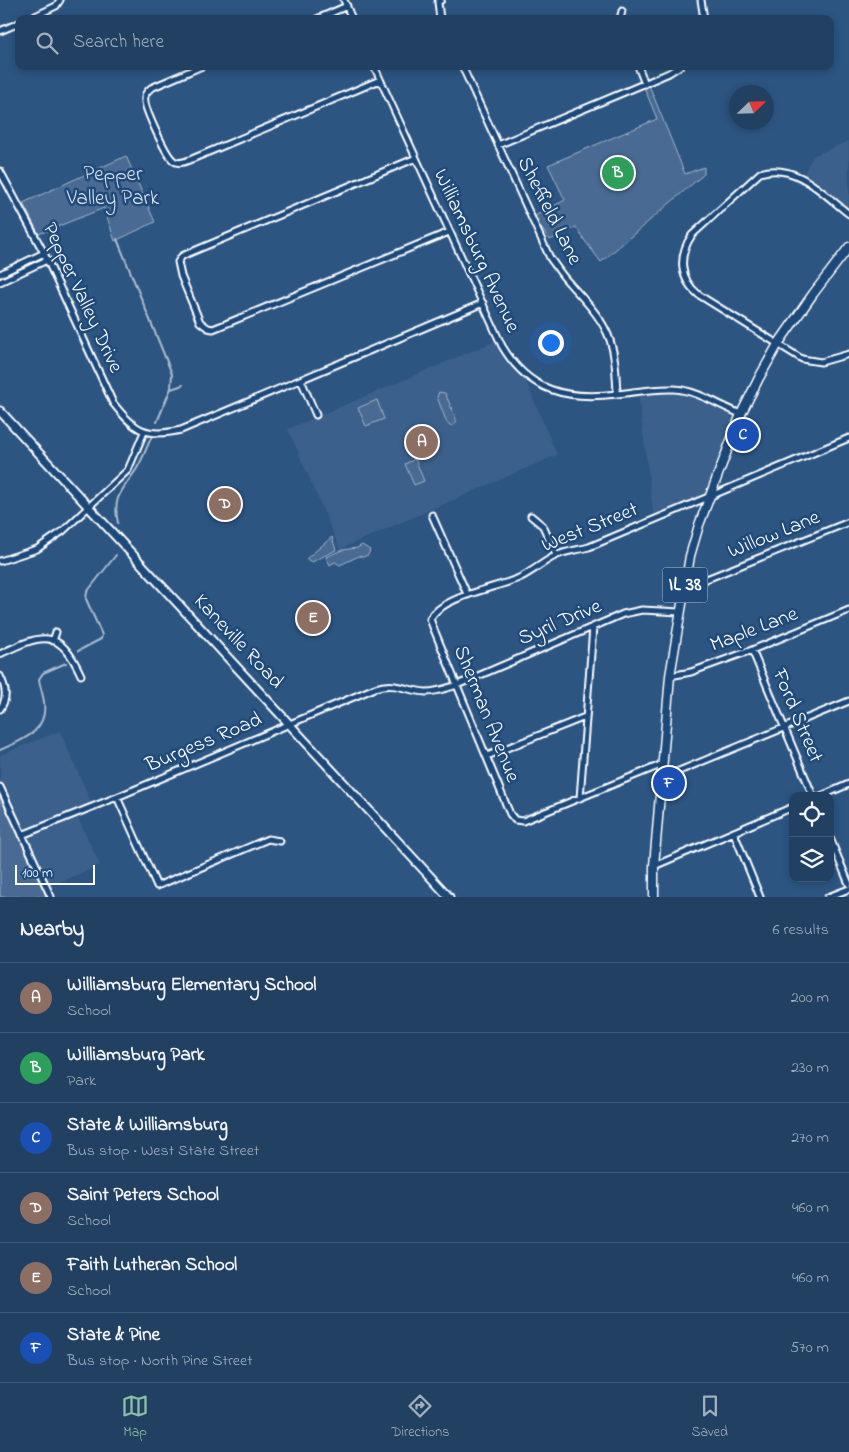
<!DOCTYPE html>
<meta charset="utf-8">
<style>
body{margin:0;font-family:"Indie Flower",sans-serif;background:#2d4b6b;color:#f1f3f6}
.controls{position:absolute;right:15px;bottom:15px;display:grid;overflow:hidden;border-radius:10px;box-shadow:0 2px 8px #0003}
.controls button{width:45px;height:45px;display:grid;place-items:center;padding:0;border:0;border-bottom:1px solid #3e5977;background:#214062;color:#f1f3f6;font:25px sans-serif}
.compass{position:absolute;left:729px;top:85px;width:45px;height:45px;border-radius:50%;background:#214062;box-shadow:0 2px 8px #0003;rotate:67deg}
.scale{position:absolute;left:15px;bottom:12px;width:80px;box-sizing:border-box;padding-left:5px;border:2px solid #fff;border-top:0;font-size:14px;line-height:18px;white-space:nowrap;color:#fff;-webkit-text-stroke:4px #1f4a7a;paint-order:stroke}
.you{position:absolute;left:550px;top:342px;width:18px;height:18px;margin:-12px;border:4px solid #fff;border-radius:50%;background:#1a73e8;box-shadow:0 0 0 8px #1a73e833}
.badge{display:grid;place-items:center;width:32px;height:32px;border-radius:50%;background:#8abfa5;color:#fff;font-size:16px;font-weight:700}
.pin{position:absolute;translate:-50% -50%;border:2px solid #fff;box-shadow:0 1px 5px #0006}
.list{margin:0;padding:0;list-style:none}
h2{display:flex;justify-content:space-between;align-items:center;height:65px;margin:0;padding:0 20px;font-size:21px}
h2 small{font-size:16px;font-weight:400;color:#a2afbe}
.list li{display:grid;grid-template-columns:32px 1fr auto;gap:15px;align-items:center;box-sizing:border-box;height:70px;padding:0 20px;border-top:1px solid #3e5977}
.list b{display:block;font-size:19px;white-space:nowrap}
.list p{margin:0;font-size:16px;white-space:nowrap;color:#a2afbe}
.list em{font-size:16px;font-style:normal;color:#a2afbe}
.icon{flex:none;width:28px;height:28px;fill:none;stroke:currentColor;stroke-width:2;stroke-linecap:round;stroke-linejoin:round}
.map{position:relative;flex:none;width:849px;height:897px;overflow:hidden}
.search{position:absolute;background:#214062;box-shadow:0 2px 8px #0003;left:15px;right:15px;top:15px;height:55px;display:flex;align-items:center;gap:12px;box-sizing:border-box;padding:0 18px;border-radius:10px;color:#a2afbe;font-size:19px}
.sheet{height:485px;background:#214062}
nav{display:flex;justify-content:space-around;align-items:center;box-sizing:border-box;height:70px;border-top:1px solid #3e5977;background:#214062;font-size:14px;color:#a2afbe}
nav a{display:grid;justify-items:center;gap:2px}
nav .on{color:#8abfa5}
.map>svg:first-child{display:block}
</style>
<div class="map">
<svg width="849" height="897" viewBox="0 0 849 897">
<rect width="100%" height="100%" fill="#2c5582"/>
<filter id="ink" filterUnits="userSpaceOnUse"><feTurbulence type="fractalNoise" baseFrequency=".02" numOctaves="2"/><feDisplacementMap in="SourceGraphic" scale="10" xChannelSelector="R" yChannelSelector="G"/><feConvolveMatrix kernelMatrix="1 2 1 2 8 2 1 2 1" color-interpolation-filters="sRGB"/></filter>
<g filter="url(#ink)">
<!-- built -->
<path fill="#3b618b" d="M 849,141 L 849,211 L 803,175 L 813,156 Z
M 498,340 L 511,363 L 524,377 L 557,455 L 340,549 L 288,429 Z
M 659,390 L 685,393 L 739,415 L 708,495 L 654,518 L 638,393 Z
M 60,731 L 94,809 L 77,816 L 100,865 L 49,887 L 0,781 L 0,755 Z"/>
<!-- green -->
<path fill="#486b92" stroke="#a4b5c8" d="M 649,85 L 685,174 L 704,167 L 704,174 L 601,262 L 585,241 L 576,227 L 550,240 L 533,217 L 565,200 L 548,165 L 657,119 L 644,87 Z
M 126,156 L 155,222 L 115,241 L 104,208 L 39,234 L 23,203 Z
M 439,392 L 445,393 L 456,419 L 456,423 L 452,426 L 447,423 L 437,397 Z
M 377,400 L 384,419 L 366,426 L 358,408 Z
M 415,459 L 424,481 L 414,485 L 405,464 Z
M 332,537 L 336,550 L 312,562 L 306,559 Z
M 362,545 L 370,550 L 368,555 L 363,557 L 359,556 L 340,565 L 335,562 L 330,565 L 326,557 L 342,550 L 357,548 Z
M 0,794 L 48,897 L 0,897 Z"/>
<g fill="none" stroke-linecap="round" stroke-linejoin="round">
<!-- stream -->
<path stroke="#acbcce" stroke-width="2" d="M 117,239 L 172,374 L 171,388 L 157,422
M 171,389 L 183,385
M 118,523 C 112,497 122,491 136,470 C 142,461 146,449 151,438
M 78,651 L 101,639 L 102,635 L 86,599 L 87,592 L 116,555
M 0,750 C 22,740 48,732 44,702 C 43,694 40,687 39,679 L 43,673 L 66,663"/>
<defs>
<path id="street" d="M 344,0 L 352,19
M 701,0 L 704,19
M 29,19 L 56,6 L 60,0
M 317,19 L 347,6
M 440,19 L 438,2 L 441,0
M 620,19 L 622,11
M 0,31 L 19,23
M 202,66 L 151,88 C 146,92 144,95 145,102 C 146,111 166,156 174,161 C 180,165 186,161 192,159 L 380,80
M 374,66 L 502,346 C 529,392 567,400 617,394 C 636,392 655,388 674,389 C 697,390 720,406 741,414
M 462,66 L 550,258 C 556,266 562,276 569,283 C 585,301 602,317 610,340 C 616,358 616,376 617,394
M 638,66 L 645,84
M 498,145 L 646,83 L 669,73 L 680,66
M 416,158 L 182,256 L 178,262 L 181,276 L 200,322 L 208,328 L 213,329 L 223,325 L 449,232
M 0,171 L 44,253 L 113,403 C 135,431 146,438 181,430 L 483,303
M 849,214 C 823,194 796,162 760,173 L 692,235 C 678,256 679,279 699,295 L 802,359 L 821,362 L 849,354
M 0,274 L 44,253
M 0,282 L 47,260
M 301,380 L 316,415
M 432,515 L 467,594
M 531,516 L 543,526 L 556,555
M 0,561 L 37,549 L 63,531 L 128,470 L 144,432
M 684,588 L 849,522
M 53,641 L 56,632
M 752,650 L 813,796
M 0,654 C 42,634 59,627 81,675
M 0,676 C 6,688 8,698 0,709
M 670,676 L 691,672 L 752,650 L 849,610
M 487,756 L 585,717
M 663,764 L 523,821 L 515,820 L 510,814 L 433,627 L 430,619 C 442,596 497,588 519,578 C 532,572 543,562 555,556 C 565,551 578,550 589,547 L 849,438
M 662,778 L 849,701
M 0,787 L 51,897
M 821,796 L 849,784
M 117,797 L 157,886 L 268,839 L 280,841
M 580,798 L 593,627
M 734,833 L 760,897
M 22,835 L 117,797 L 375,688 C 396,681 406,691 426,692 C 437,692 447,688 457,685 L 623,614 L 642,610 L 680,612
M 830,838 L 849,884
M 654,866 L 793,807
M 828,897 L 849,889"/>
<path id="secondary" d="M 0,411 L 449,897"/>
<path id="primary" d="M 654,897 L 654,866 L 670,676 L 690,556 L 699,525 L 741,414 L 759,378 L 778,344 L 813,294 L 849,247"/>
</defs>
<!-- street casing -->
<use href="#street" stroke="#fff" stroke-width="9"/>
<!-- secondary casing -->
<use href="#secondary" stroke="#fff" stroke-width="11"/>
<!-- primary casing -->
<use href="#primary" stroke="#fff" stroke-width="11"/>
<!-- street -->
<use href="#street" stroke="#1f4a7a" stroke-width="5"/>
<!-- secondary -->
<use href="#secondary" stroke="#1f4a7a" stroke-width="7"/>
<!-- primary -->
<use href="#primary" stroke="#1f4a7a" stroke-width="8"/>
</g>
</g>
<g text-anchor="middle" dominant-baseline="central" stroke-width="5" stroke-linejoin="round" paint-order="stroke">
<!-- shield labels -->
<rect fill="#1f4a7a" stroke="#bcc9d7" stroke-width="1" x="662.5" y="567.5" width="45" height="35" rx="4"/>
<g font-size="20" font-weight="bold" fill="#fff">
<text x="685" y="585">IL 38</text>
</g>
<!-- park labels -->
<g font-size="21" fill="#dae1e9" stroke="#1f4a7a">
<text x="113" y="175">Pepper<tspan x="113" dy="24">Valley Park</tspan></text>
</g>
<!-- street labels -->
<g font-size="21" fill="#fff" stroke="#1f4a7a">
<text transform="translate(549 211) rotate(63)">Sheffield Lane</text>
<text transform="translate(476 251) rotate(65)">Williamsburg Avenue</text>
<text transform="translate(82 298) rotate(65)">Pepper Valley Drive</text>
<text transform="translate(590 528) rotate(-22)">West Street</text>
<text transform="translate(774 535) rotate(-22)">Willow Lane</text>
<text transform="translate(560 623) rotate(-23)">Syril Drive</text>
<text transform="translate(754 630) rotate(-21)">Maple Lane</text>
<text transform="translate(238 642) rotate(47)">Kaneville Road</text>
<text transform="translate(486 714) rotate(68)">Sherman Avenue</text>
<text transform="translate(797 716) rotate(67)">Ford Street</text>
<text transform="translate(204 743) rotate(-23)">Burgess Road</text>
</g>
</g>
</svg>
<div class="controls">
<button><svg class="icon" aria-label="locate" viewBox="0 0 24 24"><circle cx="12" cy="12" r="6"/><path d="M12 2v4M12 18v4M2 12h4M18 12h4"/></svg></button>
<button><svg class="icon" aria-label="layers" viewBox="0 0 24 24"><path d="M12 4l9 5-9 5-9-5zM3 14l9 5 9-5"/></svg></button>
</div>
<svg class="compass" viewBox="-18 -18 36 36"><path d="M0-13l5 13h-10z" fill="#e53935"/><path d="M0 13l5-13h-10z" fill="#a2afbe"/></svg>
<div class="scale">100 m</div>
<div class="you"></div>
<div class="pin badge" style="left:422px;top:442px;background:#8d6e63">A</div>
<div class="pin badge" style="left:618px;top:173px;background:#2e9e5b">B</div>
<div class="pin badge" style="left:743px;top:435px;background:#1a4fb4">C</div>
<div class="pin badge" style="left:225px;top:504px;background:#8d6e63">D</div>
<div class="pin badge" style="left:313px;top:618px;background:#8d6e63">E</div>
<div class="pin badge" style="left:669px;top:783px;background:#1a4fb4">F</div>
<div class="search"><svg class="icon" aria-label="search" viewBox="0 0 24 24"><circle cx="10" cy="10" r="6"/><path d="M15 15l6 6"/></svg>Search here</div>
</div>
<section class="sheet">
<h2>Nearby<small>6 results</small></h2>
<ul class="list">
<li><span class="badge" style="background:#8d6e63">A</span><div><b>Williamsburg Elementary School</b><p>School</p></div><em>200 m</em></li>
<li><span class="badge" style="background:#2e9e5b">B</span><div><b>Williamsburg Park</b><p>Park</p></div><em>230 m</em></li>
<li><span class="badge" style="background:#1a4fb4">C</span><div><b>State &amp; Williamsburg</b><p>Bus stop · West State Street</p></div><em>270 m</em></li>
<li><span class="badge" style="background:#8d6e63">D</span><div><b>Saint Peters School</b><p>School</p></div><em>460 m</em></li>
<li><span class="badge" style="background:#8d6e63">E</span><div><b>Faith Lutheran School</b><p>School</p></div><em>460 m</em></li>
<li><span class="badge" style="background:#1a4fb4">F</span><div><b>State &amp; Pine</b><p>Bus stop · North Pine Street</p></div><em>570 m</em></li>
</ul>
</section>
<nav>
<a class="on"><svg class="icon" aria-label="map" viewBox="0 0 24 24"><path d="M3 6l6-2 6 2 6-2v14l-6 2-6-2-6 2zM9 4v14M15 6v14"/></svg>Map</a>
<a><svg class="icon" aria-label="directions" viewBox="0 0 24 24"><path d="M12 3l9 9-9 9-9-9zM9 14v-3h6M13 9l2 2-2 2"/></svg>Directions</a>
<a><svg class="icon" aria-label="saved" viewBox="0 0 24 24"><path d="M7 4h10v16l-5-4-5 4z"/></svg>Saved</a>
</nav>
